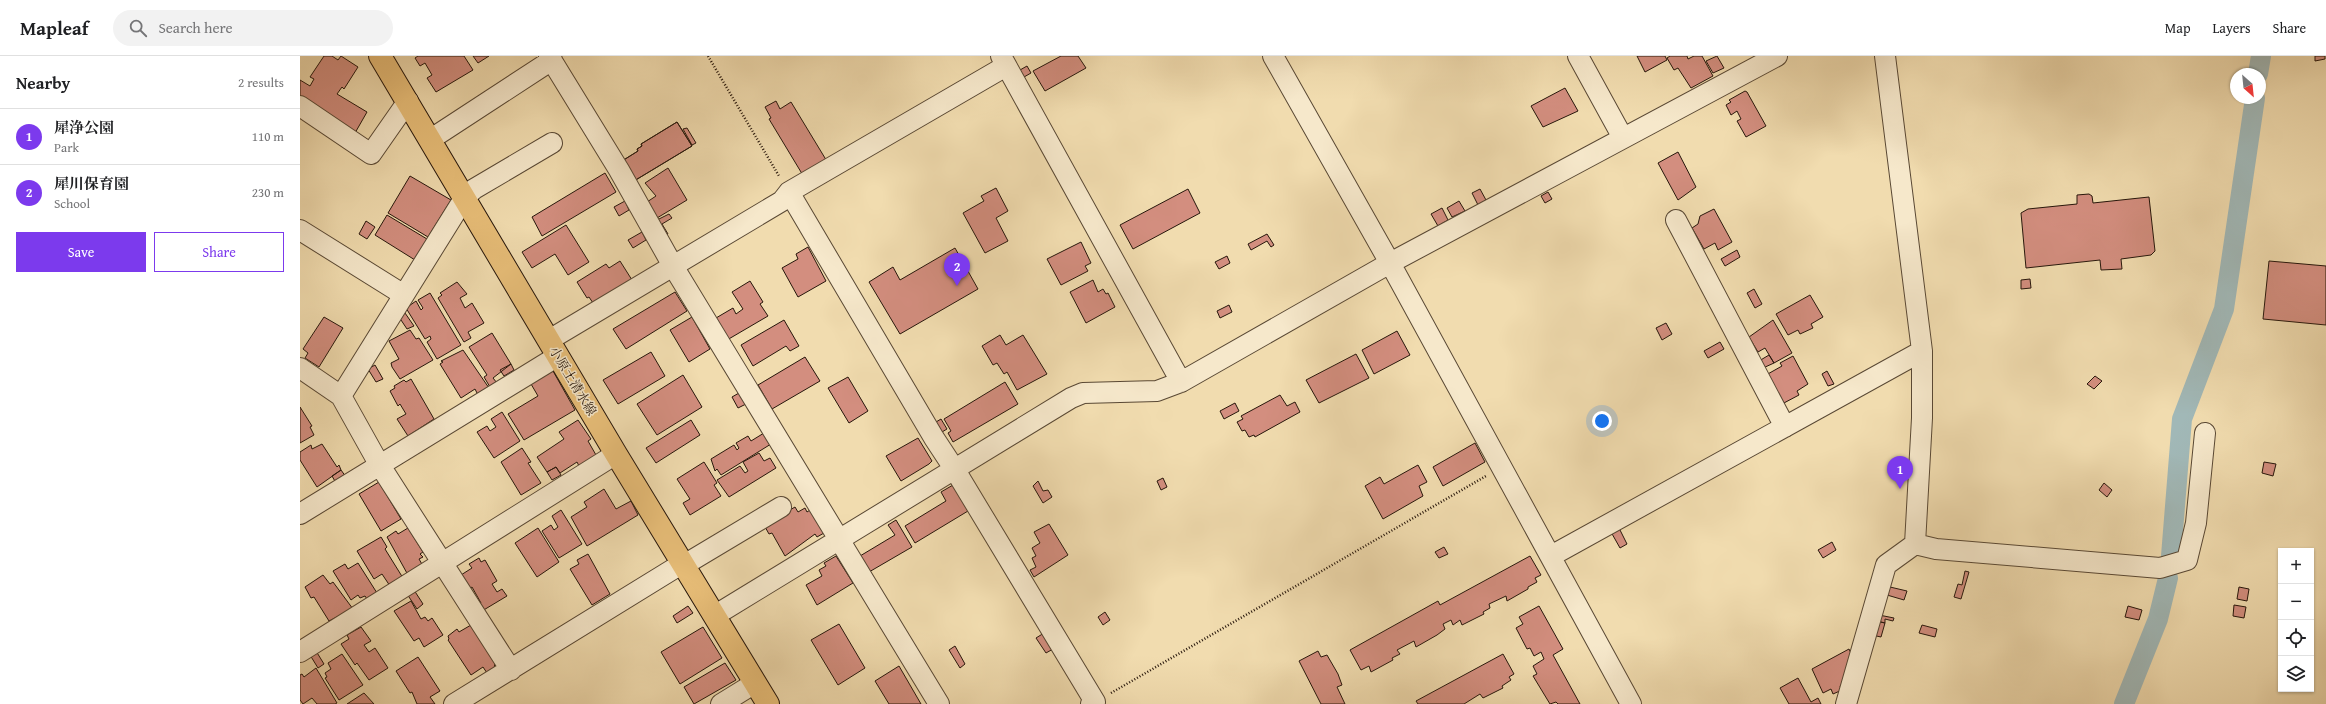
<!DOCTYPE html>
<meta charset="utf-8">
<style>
body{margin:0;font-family:"Gentium Book Plus","Noto Serif JP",serif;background:#f2f2f2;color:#202124}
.controls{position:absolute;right:12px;bottom:12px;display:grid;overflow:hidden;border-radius:0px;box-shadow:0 1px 3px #0004}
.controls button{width:36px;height:36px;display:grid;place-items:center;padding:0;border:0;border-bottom:1px solid #e0e0e0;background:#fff;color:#202124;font:20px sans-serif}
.compass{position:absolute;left:1930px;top:12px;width:36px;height:36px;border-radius:50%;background:#fff;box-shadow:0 1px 3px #0004;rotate:153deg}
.you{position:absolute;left:1302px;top:365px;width:14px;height:14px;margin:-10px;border:3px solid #fff;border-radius:50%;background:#1a73e8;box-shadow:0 0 0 6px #1a73e833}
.badge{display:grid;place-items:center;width:26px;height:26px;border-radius:50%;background:#7c3aed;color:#fff;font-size:13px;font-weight:700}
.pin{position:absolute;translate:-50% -33px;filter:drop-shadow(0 1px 2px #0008)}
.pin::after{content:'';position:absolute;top:21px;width:14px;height:12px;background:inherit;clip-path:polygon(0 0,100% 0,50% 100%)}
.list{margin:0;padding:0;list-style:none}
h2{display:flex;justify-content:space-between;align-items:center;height:52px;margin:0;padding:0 16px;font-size:17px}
h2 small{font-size:13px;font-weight:400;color:#757577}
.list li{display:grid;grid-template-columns:26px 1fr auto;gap:12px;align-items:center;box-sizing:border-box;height:56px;padding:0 16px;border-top:1px solid #e0e0e0}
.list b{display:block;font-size:15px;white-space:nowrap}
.list p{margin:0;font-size:13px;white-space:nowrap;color:#757577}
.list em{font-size:13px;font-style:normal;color:#757577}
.actions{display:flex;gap:8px;padding:12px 16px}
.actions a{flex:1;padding:9px 0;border:1px solid #7c3aed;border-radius:0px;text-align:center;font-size:14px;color:#7c3aed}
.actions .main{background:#7c3aed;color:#fff}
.icon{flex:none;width:22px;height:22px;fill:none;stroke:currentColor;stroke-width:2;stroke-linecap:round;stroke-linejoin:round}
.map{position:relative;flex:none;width:2026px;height:648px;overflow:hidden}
header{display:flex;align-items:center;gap:24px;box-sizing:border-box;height:56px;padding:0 20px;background:#fff;border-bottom:1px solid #e0e0e0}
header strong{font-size:19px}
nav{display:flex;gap:22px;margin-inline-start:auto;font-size:14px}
.search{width:280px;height:36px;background:#f2f2f2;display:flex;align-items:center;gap:10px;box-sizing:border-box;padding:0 14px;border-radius:22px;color:#757577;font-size:15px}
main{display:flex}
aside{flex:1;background:#fff}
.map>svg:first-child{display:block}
</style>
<header>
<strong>Mapleaf</strong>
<div class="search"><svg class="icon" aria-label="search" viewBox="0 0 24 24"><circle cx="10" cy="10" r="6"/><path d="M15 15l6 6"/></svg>Search here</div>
<nav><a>Map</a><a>Layers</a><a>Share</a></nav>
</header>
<main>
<aside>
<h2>Nearby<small>2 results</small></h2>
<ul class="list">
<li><span class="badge">1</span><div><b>犀浄公園</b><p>Park</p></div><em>110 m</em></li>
<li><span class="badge">2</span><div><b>犀川保育園</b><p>School</p></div><em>230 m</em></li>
</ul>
<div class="actions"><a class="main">Save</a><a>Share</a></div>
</aside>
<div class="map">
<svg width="2026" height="648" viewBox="0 0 2026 648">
<rect width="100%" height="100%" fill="#f1dcaf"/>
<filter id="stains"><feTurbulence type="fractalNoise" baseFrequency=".005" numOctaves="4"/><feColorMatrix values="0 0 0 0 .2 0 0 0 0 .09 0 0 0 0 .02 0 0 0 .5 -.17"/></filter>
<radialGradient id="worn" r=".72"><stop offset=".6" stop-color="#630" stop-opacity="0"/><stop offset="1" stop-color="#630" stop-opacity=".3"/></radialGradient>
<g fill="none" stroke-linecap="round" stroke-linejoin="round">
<!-- canal -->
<path stroke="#a1b8b7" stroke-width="20" d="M 1958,18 L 1961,0
M 1871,500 L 1882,363 L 1924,253 L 1955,42
M 1824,648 L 1858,563 L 1868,522"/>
</g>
<!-- building -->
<path fill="#d38e7f" stroke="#26160b" d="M 24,0 L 32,0 L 38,4 L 41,0 L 58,11 L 44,33 L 42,31 L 37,38 L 67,56 L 55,77 L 0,42 L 0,24 L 10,30 L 14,23 L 10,21 Z
M 118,0 L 164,0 L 173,14 L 136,36 L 127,22 L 132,19 L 125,7 L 120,10 L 115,2 Z
M 173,0 L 189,0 L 178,7 Z
M 761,0 L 778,0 L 786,12 L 745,35 L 733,15 Z
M 1337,0 L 1365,0 L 1367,4 L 1345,16 Z
M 1370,0 L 1387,0 L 1388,3 L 1394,0 L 1402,0 L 1413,20 L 1391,32 L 1378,12 L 1374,14 L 1367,2 Z
M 1417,0 L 1424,12 L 1413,17 L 1406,5 Z
M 2015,0 L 2025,0 L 2025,3 L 2015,5 Z
M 727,10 L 731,17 L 724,21 L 720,14 Z
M 1265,32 L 1278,55 L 1243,71 L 1231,50 Z
M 1445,35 L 1447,36 L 1466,70 L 1446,81 L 1437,65 L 1441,63 L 1437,55 L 1431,59 L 1426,49 L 1431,46 L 1429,44 Z
M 476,45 L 480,53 L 491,46 L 528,107 L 504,121 L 469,63 L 471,62 L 465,51 Z
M 377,66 L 392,90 L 334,125 L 322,105 L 338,95 L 337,93 L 342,90 L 341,88 Z
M 377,66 L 392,90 L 334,125 L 322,105 L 338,95 L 337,93 L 342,90 L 341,88 Z
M 387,72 L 396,87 L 392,89 L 383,73 Z
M 1378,96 L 1396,131 L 1378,144 L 1358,107 Z
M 368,112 L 387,144 L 357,162 L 347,146 L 356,140 L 345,127 Z
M 305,117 L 316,136 L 242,180 L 232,161 Z
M 110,120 L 151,144 L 128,181 L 88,157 Z
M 696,132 L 708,155 L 696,162 L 708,185 L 685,197 L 663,157 L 684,145 L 681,140 Z
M 888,133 L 900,157 L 833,193 L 820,169 Z
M 1180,133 L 1186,144 L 1178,149 L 1172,137 Z
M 1248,136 L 1252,143 L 1245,147 L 1241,140 Z
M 1789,138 L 1792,140 L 1793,147 L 1849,141 L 1855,195 L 1851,199 L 1821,203 L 1822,213 L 1801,214 L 1800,204 L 1726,212 L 1721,157 L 1728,153 L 1777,148 L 1777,139 Z
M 325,145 L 329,154 L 319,160 L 314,151 Z
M 1159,145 L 1165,155 L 1152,161 L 1147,152 Z
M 1142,152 L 1148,164 L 1138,170 L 1131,158 Z
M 1414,153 L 1432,186 L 1418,194 L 1415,187 L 1404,193 L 1392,172 L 1398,168 L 1400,160 Z
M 369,158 L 372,162 L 362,168 L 368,178 L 364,181 L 355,165 Z
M 87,159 L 127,183 L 115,204 L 75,179 Z
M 66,165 L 75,171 L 67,183 L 59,178 Z
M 266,169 L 289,206 L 268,219 L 255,198 L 232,212 L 222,196 Z
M 342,176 L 346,184 L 333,192 L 328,184 Z
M 967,178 L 974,189 L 971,191 L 967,185 L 951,194 L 948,188 Z
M 781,186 L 791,207 L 785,210 L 788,215 L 761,229 L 747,203 Z
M 508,191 L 526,225 L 498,241 L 482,212 L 498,203 L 496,198 Z
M 655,192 L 678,233 L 600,278 L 569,226 L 593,211 L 600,224 Z
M 1437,194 L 1440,201 L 1425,210 L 1421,203 Z
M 927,200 L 930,207 L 919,213 L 915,206 Z
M 320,205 L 332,224 L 293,247 L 289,241 L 287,242 L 277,226 L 306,208 L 309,212 Z
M 1969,205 L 2026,210 L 2026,269 L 1963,263 Z
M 1730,223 L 1731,232 L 1721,233 L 1721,224 Z
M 793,224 L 798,236 L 803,233 L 806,238 L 808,237 L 815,251 L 786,267 L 770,236 Z
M 450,225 L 463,246 L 460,248 L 468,260 L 427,284 L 416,262 L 433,252 L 436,258 L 443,253 L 432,236 Z
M 157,226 L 167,238 L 160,242 L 165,252 L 172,247 L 184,267 L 168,276 L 171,282 L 164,286 L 138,242 L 142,239 L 140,237 Z
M 1454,233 L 1462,248 L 1455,252 L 1447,237 Z
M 375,236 L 387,255 L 326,293 L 313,273 Z
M 130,237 L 161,289 L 137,303 L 127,286 L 131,283 L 130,280 L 125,283 L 106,252 L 116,245 L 121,254 L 123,252 L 118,244 Z
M 1510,239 L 1523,261 L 1511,268 L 1513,272 L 1500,278 L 1498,274 L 1488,279 L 1476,258 Z
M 929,249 L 932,256 L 920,262 L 917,255 Z
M 105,257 L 114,270 L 107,273 L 99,261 Z
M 24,261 L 43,272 L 19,311 L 5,302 L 8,297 L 3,293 Z
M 392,261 L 410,293 L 389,306 L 370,274 Z
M 484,264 L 499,290 L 490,295 L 486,290 L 453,310 L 441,289 Z
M 1473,264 L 1492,297 L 1474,307 L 1465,292 L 1458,296 L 1449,281 Z
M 1366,267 L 1372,278 L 1362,284 L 1356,272 Z
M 110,274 L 116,283 L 119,282 L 133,304 L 100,323 L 92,311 L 91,307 L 99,303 L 89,285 Z
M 1097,275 L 1110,299 L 1074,318 L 1062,294 Z
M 192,277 L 211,308 L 193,322 L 197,327 L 190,331 L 184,321 L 187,319 L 169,291 Z
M 700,279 L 706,289 L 723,279 L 747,318 L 717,334 L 707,316 L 704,318 L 697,307 L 693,309 L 682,290 Z
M 1420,286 L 1424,293 L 1408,302 L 1404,295 Z
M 163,294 L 189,332 L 178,339 L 175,333 L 161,342 L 140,308 L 143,306 L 141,305 Z
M 351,296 L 365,320 L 318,348 L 303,324 Z
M 1056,298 L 1069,322 L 1019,347 L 1006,324 Z
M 1469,299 L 1474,307 L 1463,312 L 1459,305 Z
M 1493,300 L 1508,328 L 1497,335 L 1499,339 L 1482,348 L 1466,319 L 1482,310 L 1480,307 Z
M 505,301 L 520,325 L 472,353 L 458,329 Z
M 211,308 L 214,314 L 204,320 L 200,314 Z
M 75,309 L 83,323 L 76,326 L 68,313 Z
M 253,315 L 275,354 L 224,384 L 208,358 L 238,340 L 231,328 Z
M 1527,315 L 1534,328 L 1528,330 L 1522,318 Z
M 383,319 L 402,351 L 357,379 L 337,348 Z
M 1795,320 L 1802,325 L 1794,333 L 1787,328 Z
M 548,321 L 568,355 L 549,367 L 528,332 Z
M 111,323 L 134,363 L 108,380 L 97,363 L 106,358 L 100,348 L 98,350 L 90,335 L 95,332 L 94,330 L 104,324 L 106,326 Z
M 705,326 L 718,348 L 653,386 L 648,377 L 651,375 L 644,363 Z
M 439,337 L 446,348 L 438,352 L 432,341 Z
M 980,339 L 987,350 L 995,346 L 1000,356 L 955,381 L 954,379 L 949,381 L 945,374 L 942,375 L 937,366 L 943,363 L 941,360 Z
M 935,347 L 939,355 L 924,363 L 920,355 Z
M 0,351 L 12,370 L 10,371 L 14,379 L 0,387 Z
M 202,356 L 220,385 L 194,402 L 177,376 L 187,370 L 190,375 L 196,371 L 191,363 Z
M 641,363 L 647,373 L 642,376 L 636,366 Z
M 278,364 L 291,383 L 288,385 L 296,399 L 279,410 L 277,406 L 260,417 L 256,411 L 247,416 L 237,401 L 264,383 L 259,376 Z
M 391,364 L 400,379 L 356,407 L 346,392 Z
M 464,377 L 471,388 L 421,419 L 417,413 L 415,415 L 411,403 L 434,389 L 437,394 L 439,392 L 436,387 L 448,380 L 451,385 Z
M 618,382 L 632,405 L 629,408 L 601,425 L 586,400 Z
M 1175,387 L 1185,406 L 1143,430 L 1133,411 Z
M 22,388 L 37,411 L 39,409 L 41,414 L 17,431 L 0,404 L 0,396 L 11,389 L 12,393 Z
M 222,392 L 231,406 L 228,407 L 241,427 L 221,439 L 201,406 Z
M 459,397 L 464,405 L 470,402 L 476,412 L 429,441 L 417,424 L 440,410 L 445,417 L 448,415 L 443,406 Z
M 404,406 L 417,427 L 414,429 L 421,440 L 390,459 L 383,447 L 390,443 L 377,423 Z
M 1964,406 L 1976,408 L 1973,420 L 1962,417 Z
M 1118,409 L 1127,426 L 1119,430 L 1123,440 L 1083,463 L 1065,430 L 1080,421 L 1084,428 Z
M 256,411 L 261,419 L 252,424 L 247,416 Z
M 41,414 L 46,421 L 36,427 L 32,420 Z
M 863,422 L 867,431 L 861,434 L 857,425 Z
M 738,425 L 743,435 L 748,434 L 752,441 L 743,447 L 733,430 Z
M 79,426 L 101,463 L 81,475 L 59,438 Z
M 1804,427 L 1812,434 L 1807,441 L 1799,434 Z
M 653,429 L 668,455 L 615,487 L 605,470 L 646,445 L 641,436 Z
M 304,433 L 316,453 L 331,445 L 338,459 L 287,490 L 271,461 L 287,451 L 284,446 Z
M 495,451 L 498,456 L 505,452 L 507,456 L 510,454 L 524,477 L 517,481 L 515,478 L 485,500 L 472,477 L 469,478 L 464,469 Z
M 261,454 L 282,488 L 259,502 L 242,475 L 251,469 L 254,474 L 258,471 L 252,460 Z
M 596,464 L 612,491 L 569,516 L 560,500 L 595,479 L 588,469 Z
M 749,468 L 768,499 L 734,521 L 730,514 L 736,511 L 732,502 L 736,500 L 732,492 L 740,487 L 734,476 Z
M 108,472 L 123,496 L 120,498 L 123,501 L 119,503 L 123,510 L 108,519 L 87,481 L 96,475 L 98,478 Z
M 238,472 L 259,506 L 237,521 L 215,487 Z
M 1319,472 L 1327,488 L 1320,492 L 1311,476 Z
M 81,481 L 87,491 L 85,493 L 103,522 L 90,530 L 82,518 L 74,523 L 57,495 Z
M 1532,486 L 1536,494 L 1523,502 L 1518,494 Z
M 1144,491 L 1148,498 L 1139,502 L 1135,496 Z
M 288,498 L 310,538 L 292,549 L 270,513 L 279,508 L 277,504 Z
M 536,500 L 553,527 L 517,549 L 506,529 L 522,520 L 519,514 L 526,510 L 524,507 Z
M 1230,500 L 1241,519 L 1235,522 L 1237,526 L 1228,531 L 1228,533 L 1207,545 L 1206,540 L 1189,548 L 1190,552 L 1183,556 L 1184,558 L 1162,569 L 1160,564 L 1153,569 L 1151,564 L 1143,568 L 1145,573 L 1137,579 L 1116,591 L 1114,585 L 1097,594 L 1100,598 L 1092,602 L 1093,604 L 1071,616 L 1069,610 L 1061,614 L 1050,594 L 1138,545 L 1140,549 Z
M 179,502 L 181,506 L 185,504 L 197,525 L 192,528 L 197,536 L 202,533 L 207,540 L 182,555 L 178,548 L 181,547 L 172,531 L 169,533 L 161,519 L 172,512 L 169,508 Z
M 58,507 L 77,537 L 67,543 L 65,540 L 60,542 L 58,539 L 51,544 L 33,515 L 45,508 L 48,513 Z
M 1665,515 L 1669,516 L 1661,543 L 1654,541 L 1658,528 L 1662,529 Z
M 23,519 L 30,528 L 33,526 L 53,553 L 29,565 L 14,541 L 11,542 L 5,531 Z
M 1590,531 L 1607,535 L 1604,544 L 1587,539 Z
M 1939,531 L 1949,533 L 1947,545 L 1937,543 Z
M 114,534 L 123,548 L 117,553 L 107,538 Z
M 111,545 L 121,563 L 125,561 L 128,565 L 132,562 L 143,579 L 124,591 L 119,582 L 114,585 L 94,555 Z
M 1934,549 L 1946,551 L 1944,562 L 1933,560 Z
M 388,550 L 393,557 L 377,567 L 373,560 Z
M 1239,550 L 1263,593 L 1253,599 L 1280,648 L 1258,648 L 1256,646 L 1250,648 L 1233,620 L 1237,618 L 1233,610 L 1244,603 L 1241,596 L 1234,600 L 1230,592 L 1227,593 L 1216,572 L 1223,568 L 1219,561 Z
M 1828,550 L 1842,554 L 1839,564 L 1825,561 Z
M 805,556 L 810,564 L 803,569 L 798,561 Z
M 1579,559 L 1594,562 L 1593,565 L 1585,563 L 1585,567 L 1576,565 Z
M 1577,565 L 1585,567 L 1581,581 L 1572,579 Z
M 539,568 L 565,612 L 538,629 L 511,584 Z
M 171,569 L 195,607 L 194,613 L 187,617 L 183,611 L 171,619 L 148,584 L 149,583 L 148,580 L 157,573 L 159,576 Z
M 1622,569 L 1637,573 L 1635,581 L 1619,577 Z
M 61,571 L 71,585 L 64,589 L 69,596 L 75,592 L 88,612 L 69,624 L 57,607 L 55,609 L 41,588 L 49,583 L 47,579 Z
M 403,571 L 422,602 L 380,628 L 361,596 Z
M 744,577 L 753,593 L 746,597 L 736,582 Z
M 655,590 L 665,608 L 660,612 L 649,594 Z
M 1549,593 L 1554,604 L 1548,626 L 1540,630 L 1542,634 L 1533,638 L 1531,633 L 1523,637 L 1512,613 Z
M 16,595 L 24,608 L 18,612 L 10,599 Z
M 1018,595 L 1021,601 L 1027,599 L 1038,618 L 1042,629 L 1037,631 L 1045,648 L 1021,648 L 999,605 Z
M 42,598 L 63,629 L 39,644 L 25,622 L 27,621 L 25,617 L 31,613 L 28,607 Z
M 1203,598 L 1214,618 L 1209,621 L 1211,624 L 1202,630 L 1203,632 L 1183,642 L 1180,638 L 1164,648 L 1118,648 L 1116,645 Z
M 118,601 L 140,635 L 130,641 L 135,648 L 117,648 L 112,636 L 110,637 L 96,615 Z
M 425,607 L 436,624 L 394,648 L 384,631 Z
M 599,610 L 621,648 L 589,648 L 575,625 Z
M 16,612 L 37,647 L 35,648 L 17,648 L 12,642 L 3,648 L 0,644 L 0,619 L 2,618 L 4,621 Z
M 1498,622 L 1511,646 L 1518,642 L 1521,648 L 1489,648 L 1480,632 Z
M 64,637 L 74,648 L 47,648 Z"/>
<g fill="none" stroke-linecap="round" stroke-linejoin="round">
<defs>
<path id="minor" d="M 249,0 L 319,114 L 373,210 L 639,648
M 701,0 L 881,326
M 973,0 L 1090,207 L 1331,648
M 1278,0 L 1323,82
M 1585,0 L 1622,295 L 1622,362 L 1615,488 L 1636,493 L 1860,512 L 1887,504 L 1896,467 L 1905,377
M 0,50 L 71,98 L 108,45
M 131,83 L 252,4
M 489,136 L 634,382 L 655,414 L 795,646 L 791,648
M 1376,164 L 1485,371
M 0,174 L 104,239
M 249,284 L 482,145 L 489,136 L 706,10
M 0,312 L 41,340 L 79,408 L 211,614
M 41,340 L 165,141 L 174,133 L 252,87
M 0,458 L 258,300
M 1251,500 L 1622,295
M 384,509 L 481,451
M 414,560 L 771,342 L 783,337 L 857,335 L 881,326 L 1090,207 L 1477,0
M 0,596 L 316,398
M 154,648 L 383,507
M 421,648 L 455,627
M 1546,648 L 1586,509 L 1615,488"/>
<path id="major" d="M 80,0 L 316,398 L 468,648"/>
</defs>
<!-- minor casing -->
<use href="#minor" stroke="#594834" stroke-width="22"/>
<!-- major casing -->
<use href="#major" stroke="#26160b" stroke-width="24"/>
<!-- path -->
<path stroke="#26160b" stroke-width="2.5" stroke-dasharray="1 2" stroke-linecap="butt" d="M 408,0 L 479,120
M 811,637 L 1186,420"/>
<!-- minor -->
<use href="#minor" stroke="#f6e8cb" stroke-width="20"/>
<!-- major -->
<use href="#major" stroke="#e8be78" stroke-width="22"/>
</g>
<g text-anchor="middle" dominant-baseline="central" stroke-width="3" stroke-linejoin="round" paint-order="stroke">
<!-- street labels -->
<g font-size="13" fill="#26160b" stroke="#f6e8cb">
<text transform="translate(273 325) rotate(59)">小原土清水線</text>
</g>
</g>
<rect width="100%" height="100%" filter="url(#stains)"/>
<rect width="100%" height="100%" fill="url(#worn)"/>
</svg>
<div class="controls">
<button>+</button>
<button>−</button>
<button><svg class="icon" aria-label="locate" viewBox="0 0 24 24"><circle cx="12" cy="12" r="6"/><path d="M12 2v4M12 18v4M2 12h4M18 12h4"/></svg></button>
<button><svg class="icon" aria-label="layers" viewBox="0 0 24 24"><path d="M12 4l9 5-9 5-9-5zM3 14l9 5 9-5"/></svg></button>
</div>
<svg class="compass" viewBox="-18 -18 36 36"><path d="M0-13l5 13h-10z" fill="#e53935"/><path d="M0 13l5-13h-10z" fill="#757577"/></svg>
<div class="you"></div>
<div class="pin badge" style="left:1600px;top:433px">1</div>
<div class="pin badge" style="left:657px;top:230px">2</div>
</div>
</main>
